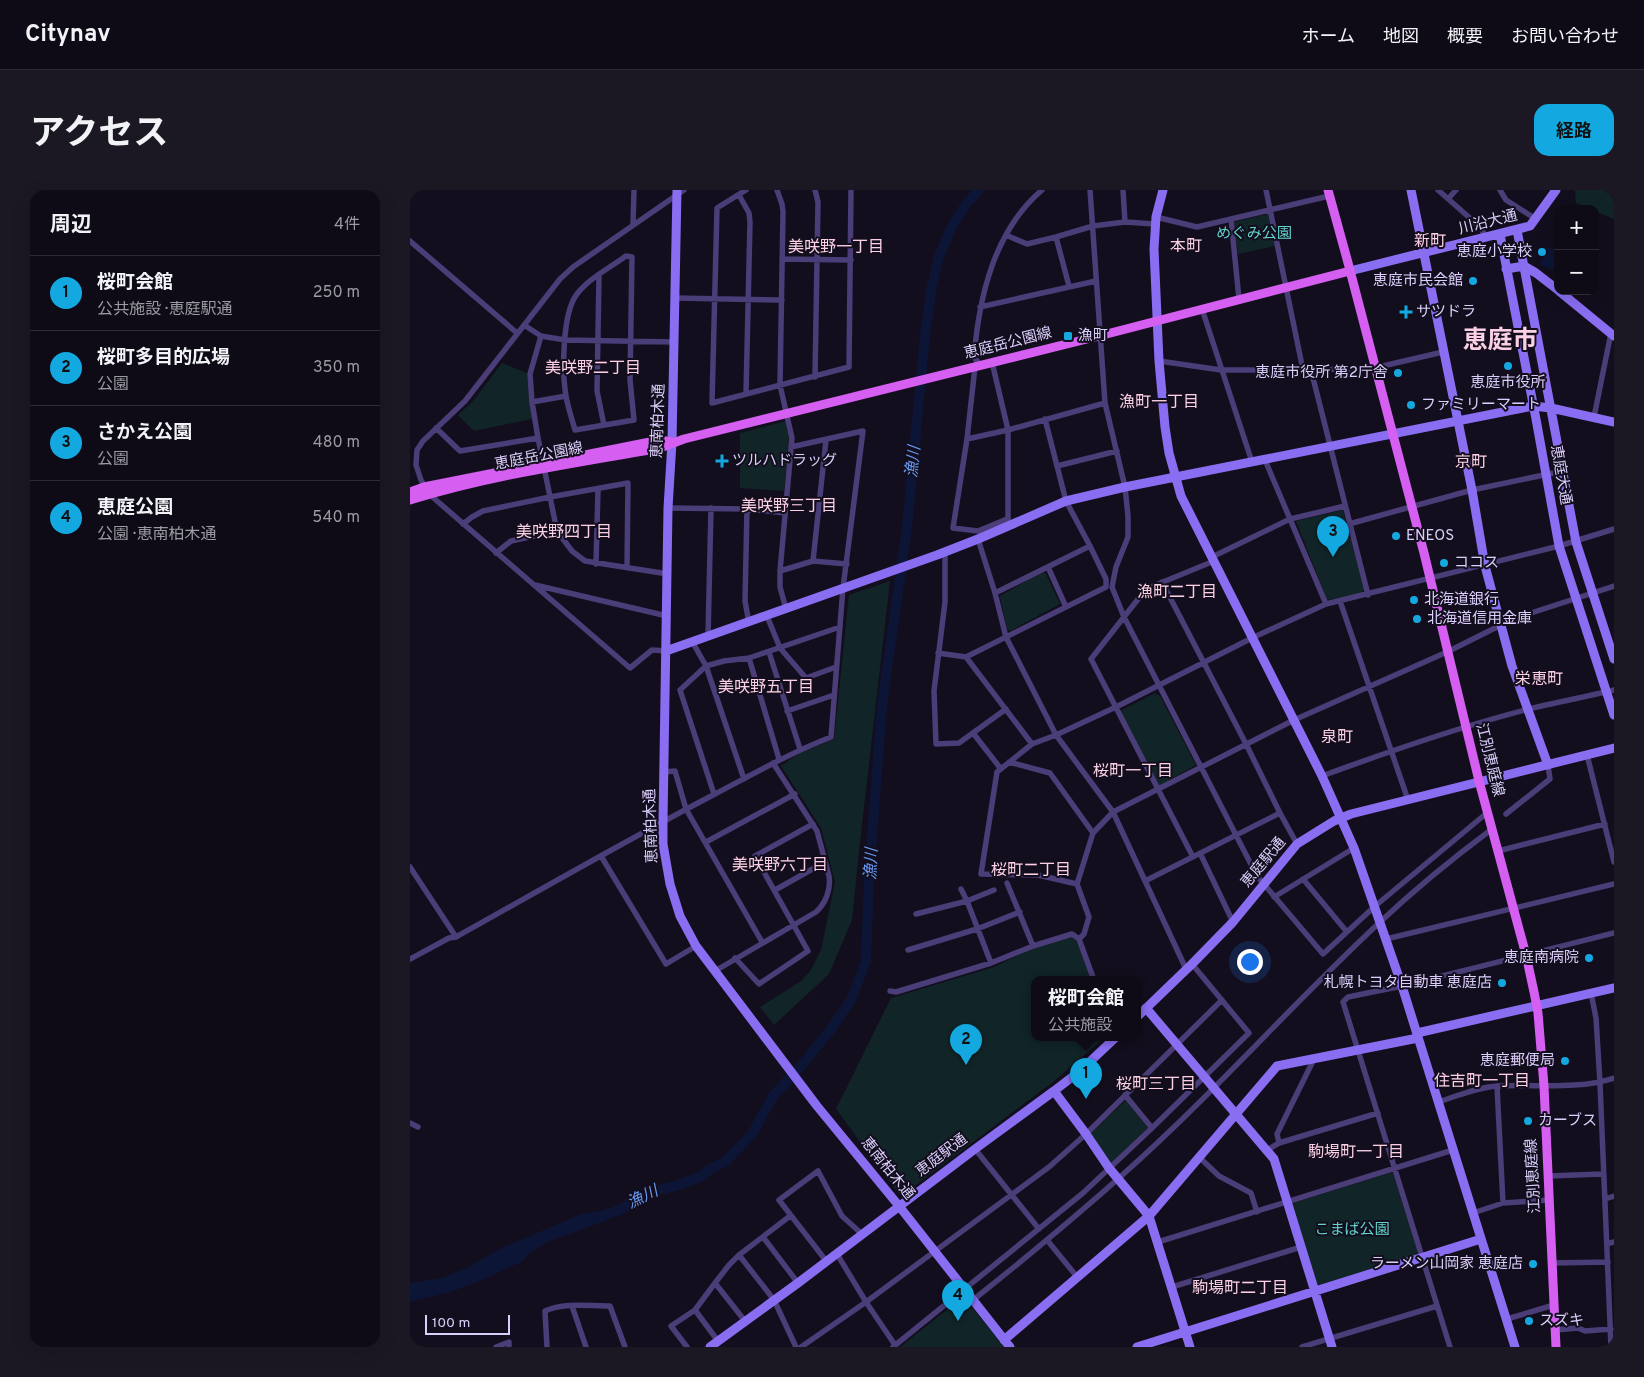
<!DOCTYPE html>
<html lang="ja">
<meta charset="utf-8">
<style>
body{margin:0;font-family:Overpass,"Noto Sans JP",sans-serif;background:#1c1823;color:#f1f3f6}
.controls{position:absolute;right:15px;top:15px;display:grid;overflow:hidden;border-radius:10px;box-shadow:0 5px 20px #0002}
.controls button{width:45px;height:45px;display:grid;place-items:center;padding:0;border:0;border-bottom:1px solid #2e2b35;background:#0e0a16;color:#f1f3f6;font:25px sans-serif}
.scale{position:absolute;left:15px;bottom:12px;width:85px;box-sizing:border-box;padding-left:5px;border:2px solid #dbcefb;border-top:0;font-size:14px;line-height:18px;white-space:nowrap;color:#dbcefb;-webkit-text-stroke:4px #130e1d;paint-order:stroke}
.you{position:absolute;left:839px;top:771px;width:18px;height:18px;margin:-12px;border:4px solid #fff;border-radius:50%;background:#1a73e8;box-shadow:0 0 0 8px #1a73e833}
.badge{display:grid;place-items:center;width:32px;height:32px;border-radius:50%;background:#14a8e1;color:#111;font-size:16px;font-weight:700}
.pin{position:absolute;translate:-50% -41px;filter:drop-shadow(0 1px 2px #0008)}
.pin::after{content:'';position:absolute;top:26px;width:18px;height:15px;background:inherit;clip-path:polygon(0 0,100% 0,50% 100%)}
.popup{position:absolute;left:621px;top:786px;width:110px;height:65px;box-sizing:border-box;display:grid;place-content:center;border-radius:10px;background:#0e0a16;filter:drop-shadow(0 1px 4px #0005);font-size:16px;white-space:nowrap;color:#9b9aa1}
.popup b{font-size:19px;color:#f1f3f6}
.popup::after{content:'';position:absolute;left:50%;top:100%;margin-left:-10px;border:10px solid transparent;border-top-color:#0e0a16}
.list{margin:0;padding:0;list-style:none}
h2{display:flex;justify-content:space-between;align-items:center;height:65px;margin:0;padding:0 20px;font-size:21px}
h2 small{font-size:16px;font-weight:400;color:#9b9aa1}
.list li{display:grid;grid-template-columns:32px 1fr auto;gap:15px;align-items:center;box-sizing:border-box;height:75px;padding:0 20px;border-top:1px solid #2e2b35}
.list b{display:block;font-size:19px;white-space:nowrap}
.list p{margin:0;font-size:16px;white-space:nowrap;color:#9b9aa1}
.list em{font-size:16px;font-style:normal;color:#9b9aa1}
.map{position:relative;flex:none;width:1204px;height:1157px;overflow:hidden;border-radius:15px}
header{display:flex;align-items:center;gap:30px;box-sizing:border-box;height:70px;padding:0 25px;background:#0e0a16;border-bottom:1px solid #2e2b35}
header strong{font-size:24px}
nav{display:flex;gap:28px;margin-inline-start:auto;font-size:18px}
.intro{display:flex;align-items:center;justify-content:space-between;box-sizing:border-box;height:120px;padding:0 30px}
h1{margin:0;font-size:35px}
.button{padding:12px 22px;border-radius:15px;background:#14a8e1;color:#111;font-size:18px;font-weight:700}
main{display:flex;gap:30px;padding:0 30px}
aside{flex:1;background:#0e0a16;border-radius:15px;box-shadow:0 5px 20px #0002}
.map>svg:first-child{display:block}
</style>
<header>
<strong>Citynav</strong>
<nav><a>ホーム</a><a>地図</a><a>概要</a><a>お問い合わせ</a></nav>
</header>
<div class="intro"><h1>アクセス</h1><a class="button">経路</a></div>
<main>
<aside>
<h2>周辺<small>4件</small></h2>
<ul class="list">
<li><span class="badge">1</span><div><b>桜町会館</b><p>公共施設 · 恵庭駅通</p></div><em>250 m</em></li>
<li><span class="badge">2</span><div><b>桜町多目的広場</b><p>公園</p></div><em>350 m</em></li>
<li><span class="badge">3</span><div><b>さかえ公園</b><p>公園</p></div><em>480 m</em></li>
<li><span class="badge">4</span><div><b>恵庭公園</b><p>公園 · 恵南柏木通</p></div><em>540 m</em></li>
</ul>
</aside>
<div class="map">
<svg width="1204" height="1157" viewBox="0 0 1204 1157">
<rect width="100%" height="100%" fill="#130e1d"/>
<!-- green -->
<path fill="#112427" d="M 1165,0 L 1204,0 L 1204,29 L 1185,21 L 1185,19 L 1180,19 L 1166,13 Z
M 858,24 L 865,56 L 828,64 L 824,32 Z
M 92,173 L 117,183 L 122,229 L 64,241 L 48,225 L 64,210 Z
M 376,231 L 380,240 L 374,301 L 330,298 L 330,243 Z
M 933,320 L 954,399 L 952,403 L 917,410 L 886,331 Z
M 632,382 L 636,384 L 650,414 L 600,441 L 597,439 L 590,406 Z
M 480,391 L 449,661 L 442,730 L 419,784 L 364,835 L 350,817 L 391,791 L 401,780 L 411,760 L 425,692 L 411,638 L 371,576 L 388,564 L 424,549 L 439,405 Z
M 745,503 L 750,506 L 786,575 L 749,596 L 710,521 Z
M 661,747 L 667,751 L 682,790 L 625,790 L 625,848 L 694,848 L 643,892 L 494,1004 L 489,1004 L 426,919 L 481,808 L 584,777 L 623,758 Z
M 716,910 L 738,938 L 701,973 L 681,946 L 681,943 Z
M 980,983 L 983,983 L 1008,1062 L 1006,1065 L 909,1095 L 906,1094 L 882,1017 L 883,1013 Z
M 553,1107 L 595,1157 L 490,1157 Z"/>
<!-- water -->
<path fill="#0d1537" d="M 1136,57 L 1148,61 L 1148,81 L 1130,75 Z
M 184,1021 L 198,1030 L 140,1051 L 120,1062 L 113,1071 L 72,1090 L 40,1102 L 0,1112 L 0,1093 L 33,1088 L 61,1076 L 89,1059 L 169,1025 Z"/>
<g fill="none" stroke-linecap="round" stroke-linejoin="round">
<!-- river -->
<path stroke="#0d1537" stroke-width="10" d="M 178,1030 L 210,1020 L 233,1004 L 265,996 L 290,987 L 303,977 L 315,972 L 342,944 L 363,906 L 391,876 L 421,839 L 441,810 L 456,771 L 459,688 L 472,515 L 497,338 L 515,145 L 521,101 L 529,67 L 542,36 L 556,14 L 569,0"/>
<!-- street -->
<path stroke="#4a3d78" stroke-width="5.5" d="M 336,0 L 307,18 L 302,213 L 439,177 L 441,0
M 367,0 L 372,14 L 373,22 L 370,195 L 382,248 L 370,381 L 370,397 L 376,419
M 680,0 L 695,213 L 715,297 L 718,326 L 718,347 L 706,377 L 702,397 L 714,427 L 847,686 L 913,764 L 964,717 L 1078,622
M 713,0 L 715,32
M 856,0 L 893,180
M 1028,0 L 1070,37 L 1076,47
M 1090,0 L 1096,10 L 1126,29
M 329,5 L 339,23 L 340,32 L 336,204
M 1038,9 L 1046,0
M 746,27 L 787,37 L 919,6
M 821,29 L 829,109
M 223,35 L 224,0
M 596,45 L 617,54 L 646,47 L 683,36 L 715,32 L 745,34
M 646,47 L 659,96
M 0,51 L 107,143
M 216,66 L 222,67 L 220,190 L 224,230 L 165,240 C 162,229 158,218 156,206 C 152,182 152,123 167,104 C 178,89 201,77 216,66 Z
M 372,69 L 441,70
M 189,86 L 187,201 L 194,235
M 265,108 L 372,110
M 570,117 L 686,91
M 792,119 L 842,272
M 114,135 L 131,146 L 155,150 L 264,152
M 131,146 L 120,184 L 122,212 L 128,248 L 147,341 L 162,361 L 175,371 L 258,384
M 749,171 L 811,180 L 901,180 L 964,178 L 1033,162
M 582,172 L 598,240 L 598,332
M 570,175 L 564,167 C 569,107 584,41 632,0
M 565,177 L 557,249 L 543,338 L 568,341 L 597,329
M 901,180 L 958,405
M 405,187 L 408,12 L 405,0
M 122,212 L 156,206
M 1184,227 L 1201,143
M 26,238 L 50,261 L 128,248
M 557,249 L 598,240 L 695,213
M 855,270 L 916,414
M 647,276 L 707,261
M 258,318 L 337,319 L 375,323
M 337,319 L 335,411 L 339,433
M 53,334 L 62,327 L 73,321 L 140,307 L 218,293 L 217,378
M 939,334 L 1062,300 L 1153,281
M 568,349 L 585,403 L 596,447 L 646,545 L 703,622 L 776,779
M 535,362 L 535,412 L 524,501 L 526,554 L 549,553 L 596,519
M 86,363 L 101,351 L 147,341
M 802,367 L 880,329 L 935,316
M 403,371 L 437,374
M 186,374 L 188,299
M 638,377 L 656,417
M 370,381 L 403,371 L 416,250
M 752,392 L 836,554 L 870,623 L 887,654
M 125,395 L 257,426
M 585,403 L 680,356
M 930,411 L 998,610
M 357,426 L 370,458 L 396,488 L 426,477
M 298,447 L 301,318
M 283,453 L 296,476 L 334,589
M 256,461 L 242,460 L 220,478 L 19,304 L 11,290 L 6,275 L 7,260 L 13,251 L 55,211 L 150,89 L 163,77 L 274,0
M 359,462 L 390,559
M 528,463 L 556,467 L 696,397 L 696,389 L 680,356 L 656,311 L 635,229
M 556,467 L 622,554
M 339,468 L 369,569
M 377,521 L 424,505
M 563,543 L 591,579
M 1177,565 L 1204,672
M 599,572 L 640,583 L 683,643
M 254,582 L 265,581 L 276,619 L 352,752
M 912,586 C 980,561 1049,537 1119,519 C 1147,512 1176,507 1204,500
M 304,604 L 270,500 L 296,476 L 314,471 L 339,468 L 430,437
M 1096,624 L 1140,589 L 1138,575
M 296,652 L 385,604
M 1088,661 L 1195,634
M 790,663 L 823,732
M 191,666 L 256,774 L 286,756
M 783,667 L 681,469 L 736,399 L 804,371
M 0,677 L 46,747
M 893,689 L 937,742
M 735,691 L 870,623
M 597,693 L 623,756
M 667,694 L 628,685 L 571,684 L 587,582 L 622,554 L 646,545 L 706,517 L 842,448 L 916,414 L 1149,356 L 1204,339
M 551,699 L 557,711 L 581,773
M 365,700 L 415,672
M 864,707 L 944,658
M 506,724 L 557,711 L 584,700
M 669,749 L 674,744 L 679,727 L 667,694 L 683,643 L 703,622 L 884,530 L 1037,462 L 1091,435 L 1118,424 L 1204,396
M 976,749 L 1204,694
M 498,760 L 567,739 L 610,722
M 325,768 L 349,794 L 398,761 L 345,666 L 403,634
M 0,769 L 39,748 L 46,747 C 132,699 217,650 305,604 C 343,584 380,563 421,547 L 433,398 L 453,241 L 381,257
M 305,781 L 406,722 C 416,713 421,699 419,686 L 407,641 L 363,573
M 480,801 L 486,802 L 581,773 L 623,756 L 662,744 L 669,749 L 684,790
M 1181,803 L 1186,828 L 1190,893 L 1201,1157
M 1087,896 L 1093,1013
M 715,905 L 742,938
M 1028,912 C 1047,906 1068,897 1088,896 C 1126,894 1167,900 1204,888
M 0,933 L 8,937
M 869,953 L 867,944 L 904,869
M 565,959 L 629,1039
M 857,960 L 869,953 L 968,923
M 790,968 L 809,986 L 841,1003 L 847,1022
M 1137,986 L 1193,984
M 1195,1009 L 1204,1006
M 1063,1023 L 1093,1013 L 1139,1010
M 353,1047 L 388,1093
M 637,1050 L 668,1088
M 748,1052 L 1043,960
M 1197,1054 L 1204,1052
M 427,1064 L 456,1112 L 485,1155
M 329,1065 L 380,1026
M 417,1072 L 369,1010 L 408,981 L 432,1026 L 453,1045
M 1142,1073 L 1198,1072
M 762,1097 L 891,1057
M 563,1110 C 632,1055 700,999 763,938 C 833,871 898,799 969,733 C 1004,700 1043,668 1082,639
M 162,1116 L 176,1157
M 285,1120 L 308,1151
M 1097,1129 L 1144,1115
M 335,1131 L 305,1093 L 319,1075 L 329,1065 L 364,1110 L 386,1157
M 1145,1140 L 1168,1138 L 1175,1141 L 1201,1139
M 86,1157 L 99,1152 L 99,1157
M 137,1157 L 135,1121 C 154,1112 179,1116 200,1116 L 215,1157
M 277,1157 L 261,1136 L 285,1120 L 305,1093
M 391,1157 L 456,1112 L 639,977 L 676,944 L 812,810
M 483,1157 L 673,1003 L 742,938 L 839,843 L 782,774
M 892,1157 L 1027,1116
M 1040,1157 L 933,812 L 938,807 L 992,796 L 1204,743"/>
<!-- secondary -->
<path stroke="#896ef2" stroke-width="9" d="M 267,0 L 262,252 L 258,318 L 253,632 L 253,654 L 260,694 L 270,726 L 286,756 L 407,916 L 489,1016 L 600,1157
M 753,0 L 746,27 L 744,59 L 749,171 L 755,237 L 759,263 L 771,306 L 912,586 L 944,658 L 992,796 L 1105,1157
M 1001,0 L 1062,300 L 1075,376 L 1102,476 L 1138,575
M 1107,40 L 1166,352 L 1204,469
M 1090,44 L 1126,229 L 1149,356 L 1204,525
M 1096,79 L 1114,76 L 1126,83 L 1148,100
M 940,81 L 1120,36 L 1146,0
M 1149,101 L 1204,146
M 256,461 L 527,365 L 568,349 L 656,311 L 715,297 L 1123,216 L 1141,218 L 1204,232
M 736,818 L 864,969 L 922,1157
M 727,827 L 782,774 L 823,732 L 887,654 L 924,631 L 941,624 L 1204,558
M 1007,843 L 1204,798
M 644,901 L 676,944 L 699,978 L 739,1026 L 780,1157
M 594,1150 L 739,1026 L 867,876 L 1008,848
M 300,1157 L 388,1093 L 565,959 L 644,901 L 670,881 L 705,848
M 727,1157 L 1071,1049"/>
<!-- primary -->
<path stroke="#d45ff1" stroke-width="9" d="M 918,0 L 937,69 L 1014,363 L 1069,591 L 1116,765 L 1124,802 L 1128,823 L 1134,896 L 1146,1157
M 0,302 L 14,297 L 250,250 L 262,252
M 0,310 C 81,285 166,273 250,258 L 274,249 L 689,146 L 940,81"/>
</g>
<!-- markers -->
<g fill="#14a8e1" stroke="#130e1d" stroke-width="2">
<circle cx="1132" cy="62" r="5"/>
<circle cx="1063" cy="91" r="5"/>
<path d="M993.5 114.5h5v5h5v5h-5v5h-5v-5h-5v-5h5z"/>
<rect x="653" y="141" width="10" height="10" rx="2.5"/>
<circle cx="1098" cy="176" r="5"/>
<circle cx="988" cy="183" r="5"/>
<circle cx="1001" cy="215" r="5"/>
<path d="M309.5 263.5h5v5h5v5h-5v5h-5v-5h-5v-5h5z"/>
<circle cx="986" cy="346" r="5"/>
<circle cx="1034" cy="373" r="5"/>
<circle cx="1004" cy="410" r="5"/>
<circle cx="1007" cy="429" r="5"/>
<circle cx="1179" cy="768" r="5"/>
<circle cx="1092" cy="793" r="5"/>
<circle cx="1155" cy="871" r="5"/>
<circle cx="1118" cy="931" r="5"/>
<circle cx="1123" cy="1074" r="5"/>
<circle cx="1119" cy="1131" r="5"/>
</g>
<g text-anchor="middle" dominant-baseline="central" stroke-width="4" stroke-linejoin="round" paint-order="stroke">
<!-- street labels -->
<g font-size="15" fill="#dbcefb" stroke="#130e1d">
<text transform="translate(1078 33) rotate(-14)">川沿大通</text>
<text transform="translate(598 154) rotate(-14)">恵庭岳公園線</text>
<text transform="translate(249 231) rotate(-88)">恵南柏木通</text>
<text transform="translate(129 267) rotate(-11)">恵庭岳公園線</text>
<text transform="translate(1150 285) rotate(80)">恵庭大通</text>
<text transform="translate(1079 570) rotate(76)">江別恵庭線</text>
<text transform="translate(242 636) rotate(-92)">恵南柏木通</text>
<text transform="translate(854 673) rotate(-50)">恵庭駅通</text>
<text transform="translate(532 966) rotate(-37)">恵庭駅通</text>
<text transform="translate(477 979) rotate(51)">恵南柏木通</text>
<text transform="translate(1124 986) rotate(-93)">江別恵庭線</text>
</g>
<!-- park labels -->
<g font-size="15" fill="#62d3cb" stroke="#130e1d">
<text x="844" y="44">めぐみ公園</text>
<text x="942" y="1040">こまば公園</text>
</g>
<!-- poi labels -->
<g font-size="15" fill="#dbcefb" stroke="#130e1d" text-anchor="start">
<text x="1122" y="62" text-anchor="end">恵庭小学校</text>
<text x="1053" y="91" text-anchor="end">恵庭市民会館</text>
<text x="1006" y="122">サツドラ</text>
<text x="668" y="146">漁町</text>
<text x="978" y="183" text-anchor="end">恵庭市役所 第2庁舎</text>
<text x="1098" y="193" text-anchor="middle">恵庭市役所</text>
<text x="1011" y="215">ファミリーマート</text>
<text x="322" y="271">ツルハドラッグ</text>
<text x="996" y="346">ENEOS</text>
<text x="1044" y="373">ココス</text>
<text x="1014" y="410">北海道銀行</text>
<text x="1017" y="429">北海道信用金庫</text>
<text x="1169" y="768" text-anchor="end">恵庭南病院</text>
<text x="1082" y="793" text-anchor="end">札幌トヨタ自動車 恵庭店</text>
<text x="1145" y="871" text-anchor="end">恵庭郵便局</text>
<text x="1128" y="931">カーブス</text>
<text x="1113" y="1074" text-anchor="end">ラーメン山岡家 恵庭店</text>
<text x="1129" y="1131">スズキ</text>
</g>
<!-- neighbourhood labels -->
<g font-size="16" fill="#fbd0e4" stroke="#130e1d">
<text x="1020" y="52">新町</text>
<text x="776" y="57">本町</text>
<text x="426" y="58">美咲野一丁目</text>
<text x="183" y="179">美咲野二丁目</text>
<text x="749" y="213">漁町一丁目</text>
<text x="1061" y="273">京町</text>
<text x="379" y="317">美咲野三丁目</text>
<text x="154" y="343">美咲野四丁目</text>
<text x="767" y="403">漁町二丁目</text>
<text x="1129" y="490">栄恵町</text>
<text x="356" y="498">美咲野五丁目</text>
<text x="927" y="548">泉町</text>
<text x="723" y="582">桜町一丁目</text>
<text x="370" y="676">美咲野六丁目</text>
<text x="621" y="681">桜町二丁目</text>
<text x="1072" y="892">住吉町一丁目</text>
<text x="746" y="895">桜町三丁目</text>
<text x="946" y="963">駒場町一丁目</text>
<text x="830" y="1099">駒場町二丁目</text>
</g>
<!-- water labels -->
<g font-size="16" font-style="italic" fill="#6698f1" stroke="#130e1d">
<text transform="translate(504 272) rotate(-84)">漁川</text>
<text transform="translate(462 674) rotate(-87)">漁川</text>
<text transform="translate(233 1008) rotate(-26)">漁川</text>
</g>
<!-- town labels -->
<g font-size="25" font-weight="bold" fill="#fbd0e4" stroke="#130e1d">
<text x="1090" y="152">恵庭市</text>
</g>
</g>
</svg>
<div class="controls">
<button>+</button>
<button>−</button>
</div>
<div class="scale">100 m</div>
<div class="you"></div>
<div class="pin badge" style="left:676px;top:909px">1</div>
<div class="popup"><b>桜町会館</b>公共施設</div>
<div class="pin badge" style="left:556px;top:875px">2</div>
<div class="pin badge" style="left:923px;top:367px">3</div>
<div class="pin badge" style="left:548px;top:1131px">4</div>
</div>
</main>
